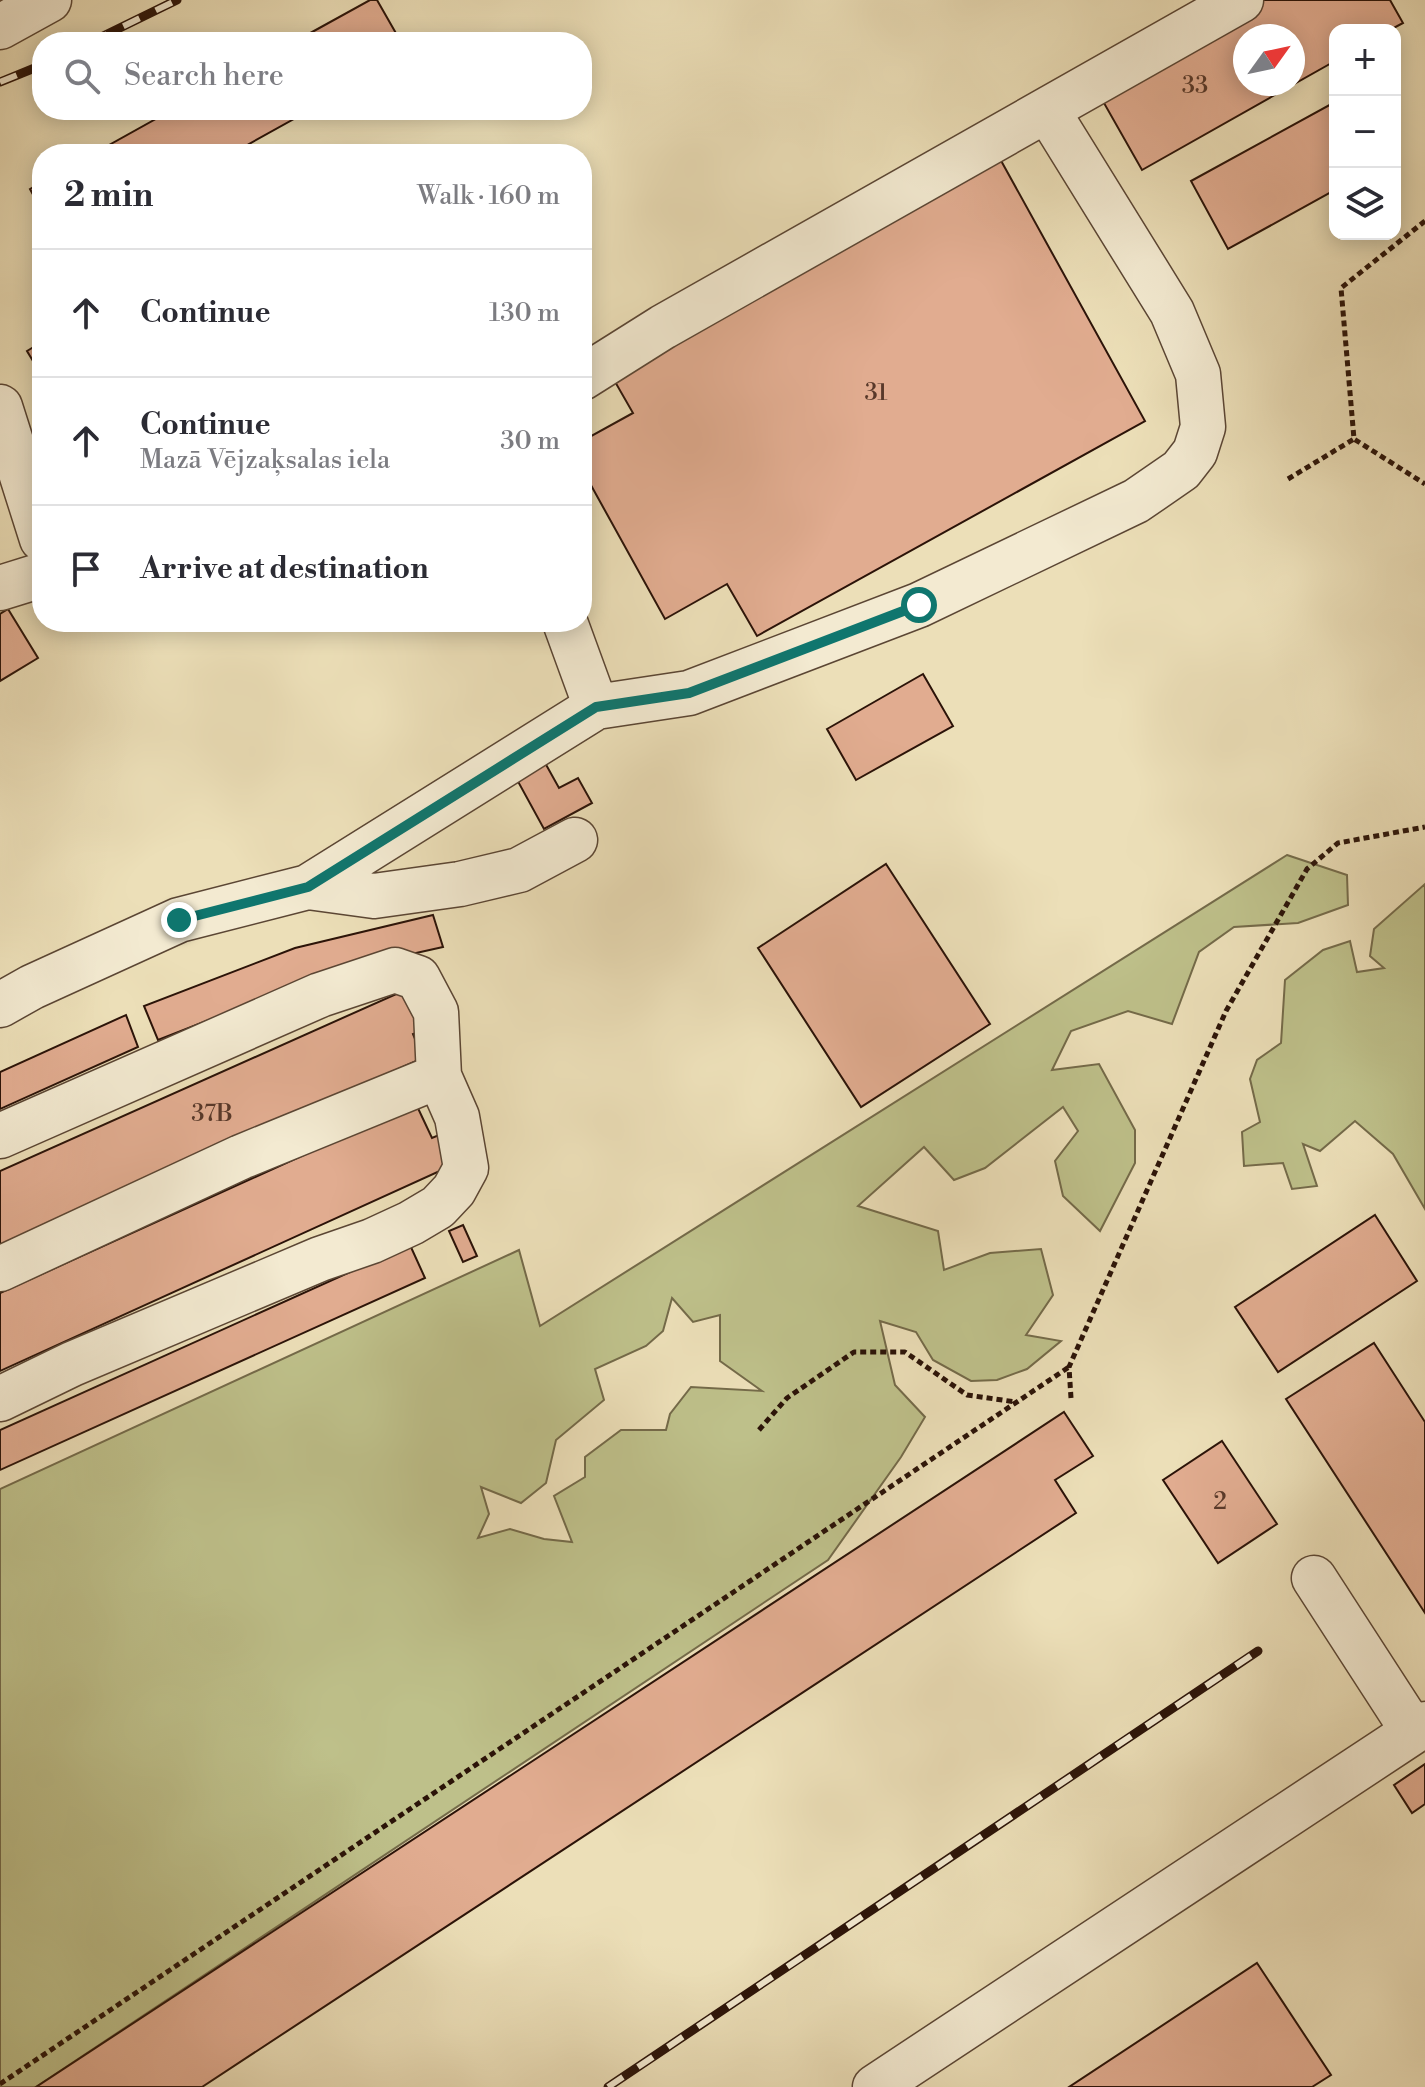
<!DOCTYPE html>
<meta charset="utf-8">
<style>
body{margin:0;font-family:"Libre Bodoni",serif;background:#f2f2f3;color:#2b2b33}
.controls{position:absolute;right:24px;top:24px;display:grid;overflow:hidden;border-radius:16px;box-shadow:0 4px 20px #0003}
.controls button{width:72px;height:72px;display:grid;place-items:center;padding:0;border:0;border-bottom:2px solid #e1e1e2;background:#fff;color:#2b2b33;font:40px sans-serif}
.compass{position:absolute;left:1233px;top:24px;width:72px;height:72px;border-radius:50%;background:#fff;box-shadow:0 4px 20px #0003;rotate:57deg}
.stop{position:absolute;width:24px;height:24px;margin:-18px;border:6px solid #0f766e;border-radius:50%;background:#fff}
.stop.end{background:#0f766e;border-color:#fff;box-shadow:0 2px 8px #0008}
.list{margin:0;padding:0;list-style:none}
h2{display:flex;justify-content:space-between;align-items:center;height:104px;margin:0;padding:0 32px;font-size:34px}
h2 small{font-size:26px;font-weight:400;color:#7c7c81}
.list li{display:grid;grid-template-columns:52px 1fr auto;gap:24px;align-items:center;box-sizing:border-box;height:128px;padding:0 32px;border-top:2px solid #e1e1e2}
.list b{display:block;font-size:30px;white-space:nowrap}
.list p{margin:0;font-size:26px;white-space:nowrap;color:#7c7c81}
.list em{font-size:26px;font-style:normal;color:#7c7c81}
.icon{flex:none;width:44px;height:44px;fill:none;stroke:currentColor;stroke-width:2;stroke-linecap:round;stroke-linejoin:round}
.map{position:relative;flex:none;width:1425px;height:2087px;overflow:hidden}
.search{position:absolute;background:#fff;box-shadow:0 4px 20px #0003;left:32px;top:32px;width:560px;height:88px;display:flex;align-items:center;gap:20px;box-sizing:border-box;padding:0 28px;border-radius:32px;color:#7c7c81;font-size:30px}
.panel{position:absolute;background:#fff;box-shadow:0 4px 20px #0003;left:32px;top:144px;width:560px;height:488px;border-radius:32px}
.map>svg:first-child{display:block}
</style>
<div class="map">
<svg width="1425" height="2087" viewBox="0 0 1425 2087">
<rect width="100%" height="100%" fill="#ecdfb8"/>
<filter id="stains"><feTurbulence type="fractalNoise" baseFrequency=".0025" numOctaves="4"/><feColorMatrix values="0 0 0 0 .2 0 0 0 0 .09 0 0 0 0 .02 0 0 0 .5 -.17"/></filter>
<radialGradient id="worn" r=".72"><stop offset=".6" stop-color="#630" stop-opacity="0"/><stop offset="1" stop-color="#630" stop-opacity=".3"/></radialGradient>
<!-- green -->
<path fill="#bec08a" stroke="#746a49" stroke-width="2" fill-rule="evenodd" d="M 1287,855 L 1347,875 L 1348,905 L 1298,923 L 1234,927 L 1199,952 L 1172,1024 L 1128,1011 L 1071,1031 L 1052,1070 L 1099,1064 L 1135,1130 L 1135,1163 L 1100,1231 L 1063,1196 L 1055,1161 L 1078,1131 L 1063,1107 L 985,1168 L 954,1180 L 924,1147 L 858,1206 L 938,1231 L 944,1270 L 990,1253 L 1041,1249 L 1053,1295 L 1026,1335 L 1061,1341 L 1027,1369 L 997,1380 L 971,1381 L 933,1360 L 916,1332 L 880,1321 L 895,1385 L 925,1417 L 901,1457 L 828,1560 L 36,2087 L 0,2087 L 0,1489 L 519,1250 L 540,1326 ZM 672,1298 L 693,1322 L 720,1315 L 720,1361 L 762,1391 L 691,1387 L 670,1414 L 666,1430 L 621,1430 L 585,1457 L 585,1477 L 554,1496 L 572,1542 L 544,1539 L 510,1529 L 478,1538 L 489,1514 L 481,1487 L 521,1503 L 546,1483 L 556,1440 L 604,1400 L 595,1369 L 646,1346 L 663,1331 Z
M 1425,884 L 1425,1209 L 1393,1154 L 1355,1121 L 1320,1151 L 1303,1144 L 1317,1186 L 1292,1189 L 1283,1163 L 1244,1166 L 1242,1132 L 1260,1122 L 1250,1079 L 1257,1060 L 1281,1043 L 1285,980 L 1323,950 L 1350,941 L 1357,972 L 1384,968 L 1370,956 L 1374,929 Z"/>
<!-- building -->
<path fill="#e1ac90" stroke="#2b1308" stroke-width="2" fill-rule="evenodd" d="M 370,0 L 377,0 L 401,42 L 294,42 Z
M 1253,0 L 1390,0 L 1403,23 L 1390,30 L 1335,30 L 1335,61 L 1142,170 L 1096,89 ZM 1245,36 L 1293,36 L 1293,84 L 1245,84 Z
M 1335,102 L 1335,190 L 1228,249 L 1191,181 Z
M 172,110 L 310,110 L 231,154 L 93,154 Z
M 999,157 L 1145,421 L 757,636 L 727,584 L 665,619 L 582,469 L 582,441 L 633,413 L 610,373 Z
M 42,182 L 42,211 L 30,189 Z
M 42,342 L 42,376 L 27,351 Z
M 8,609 L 38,658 L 0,681 L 0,614 Z
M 923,674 L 953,726 L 856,780 L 827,729 Z
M 544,761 L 559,788 L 578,778 L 592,803 L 544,829 L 515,776 Z
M 886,864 L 990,1024 L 861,1107 L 758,948 Z
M 433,915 L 443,947 L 331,972 L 158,1040 L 144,1006 L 295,948 Z
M 403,991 L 421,1031 L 413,1034 L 423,1058 L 0,1247 L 0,1171 Z
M 126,1015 L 138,1047 L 0,1109 L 0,1072 Z
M 416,1104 L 432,1138 L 439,1135 L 453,1165 L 0,1371 L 0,1293 Z
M 1375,1215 L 1417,1281 L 1278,1372 L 1235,1307 Z
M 463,1225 L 477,1256 L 463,1262 L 449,1231 Z
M 410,1245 L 425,1278 L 0,1470 L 0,1430 Z
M 1374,1343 L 1425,1422 L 1425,1613 L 1286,1399 Z
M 1064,1412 L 1093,1456 L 1055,1480 L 1076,1513 L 202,2087 L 36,2087 Z
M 1222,1441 L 1277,1524 L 1218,1563 L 1163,1480 Z
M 1425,1764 L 1425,1804 L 1412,1813 L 1394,1785 Z
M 1257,1963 L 1331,2075 L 1312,2087 L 1069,2087 Z"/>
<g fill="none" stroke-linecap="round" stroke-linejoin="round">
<defs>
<path id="minor" d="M 0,27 L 49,0
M 582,378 L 663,327 L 1241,0
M 0,407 L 42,539
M 0,588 L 42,575
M 565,622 L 596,707
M 308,887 L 374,896 L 460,884 L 519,870 L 575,840
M 0,1005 L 32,987 L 179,920 L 308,887 L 596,707 L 689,693 L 919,605 L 1136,501 L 1181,470 L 1195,452 L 1203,427 L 1198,374 L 1172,312 L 1047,110
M 0,1136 L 320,995 L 395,970 L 418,978 L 436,1012 L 439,1076 L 457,1117 L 466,1168 L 454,1190 L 438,1207 L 411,1223 L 372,1241 L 320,1259 L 72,1364 L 0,1399
M 0,1269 L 241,1157 L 439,1076
M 1314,1578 L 1413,1731
M 875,2087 L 1425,1724"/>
</defs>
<!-- minor casing -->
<use href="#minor" stroke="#5b4634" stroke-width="47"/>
<!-- path -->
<path stroke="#2b1308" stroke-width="5" stroke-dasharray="6 4" stroke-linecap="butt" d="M 1425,221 L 1341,288 L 1354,439 L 1425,484
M 1288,479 L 1354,439
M 1071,1398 L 1069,1367 L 1226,1011 L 1307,869 L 1338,843 L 1425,827
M 759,1430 L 787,1398 L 854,1352 L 905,1352 L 967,1395 L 1016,1402
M 0,2084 L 1069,1367"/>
<!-- minor -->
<use href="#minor" stroke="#f3ead1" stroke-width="44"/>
<defs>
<path id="rail" d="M 91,42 L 177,0
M 0,82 L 42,65
M 608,2087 L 1258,1651"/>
</defs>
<!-- rail casing -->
<use href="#rail" stroke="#2b1308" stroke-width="9"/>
<!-- rail -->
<use href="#rail" stroke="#f3ead1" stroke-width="6" stroke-dasharray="18" stroke-linecap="butt"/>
</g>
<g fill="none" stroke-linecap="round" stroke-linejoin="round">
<!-- route -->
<path stroke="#0f766e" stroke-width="10" d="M 179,920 L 308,887 L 596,707 L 689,693 L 919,605"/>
</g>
<g text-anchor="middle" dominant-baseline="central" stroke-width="6" stroke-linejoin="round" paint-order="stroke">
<!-- number labels -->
<g font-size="24" fill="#58392a">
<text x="1195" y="86">33</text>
<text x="876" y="393">31</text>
<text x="212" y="1114">37B</text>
<text x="1220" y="1502">2</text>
</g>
</g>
<rect width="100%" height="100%" filter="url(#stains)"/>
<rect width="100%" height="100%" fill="url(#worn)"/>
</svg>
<div class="controls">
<button>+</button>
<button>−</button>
<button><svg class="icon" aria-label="layers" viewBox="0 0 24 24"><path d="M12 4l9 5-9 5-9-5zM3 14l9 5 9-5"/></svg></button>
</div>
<svg class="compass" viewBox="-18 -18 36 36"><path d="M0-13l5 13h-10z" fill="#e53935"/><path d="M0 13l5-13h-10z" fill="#7c7c81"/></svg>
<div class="stop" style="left:919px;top:605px"></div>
<div class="stop end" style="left:179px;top:920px"></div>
<div class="search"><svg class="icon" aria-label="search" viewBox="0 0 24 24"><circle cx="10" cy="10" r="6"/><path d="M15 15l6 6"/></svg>Search here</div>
<section class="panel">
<h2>2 min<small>Walk · 160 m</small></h2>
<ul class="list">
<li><svg class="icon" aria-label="ahead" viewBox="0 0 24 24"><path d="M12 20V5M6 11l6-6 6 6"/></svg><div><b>Continue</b></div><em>130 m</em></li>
<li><svg class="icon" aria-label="ahead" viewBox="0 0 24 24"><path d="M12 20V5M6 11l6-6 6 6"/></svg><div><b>Continue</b><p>Mazā Vējzaķsalas iela</p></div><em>30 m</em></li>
<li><svg class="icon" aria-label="arrive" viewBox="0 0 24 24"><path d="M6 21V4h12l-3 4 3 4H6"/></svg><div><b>Arrive at destination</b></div></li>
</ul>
</section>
</div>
